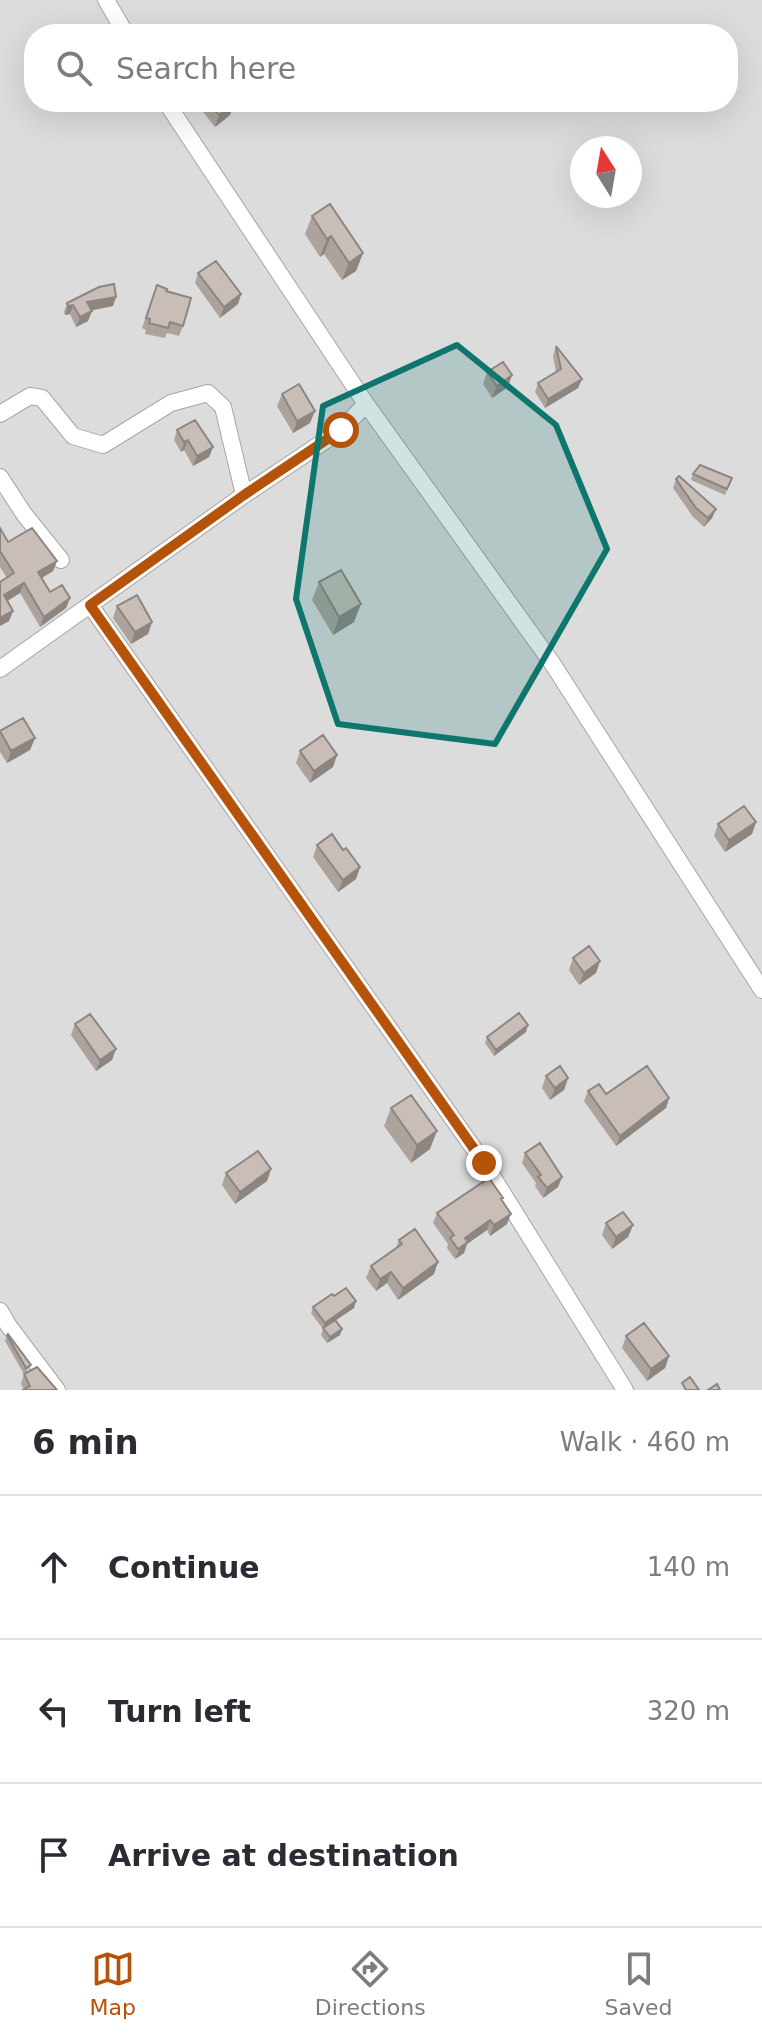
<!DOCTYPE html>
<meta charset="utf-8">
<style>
body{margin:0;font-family:"DejaVu Sans",sans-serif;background:#f7f7f7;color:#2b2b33}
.compass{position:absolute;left:570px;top:136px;width:72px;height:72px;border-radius:50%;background:#fff;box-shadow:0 8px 32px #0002;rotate:349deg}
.stop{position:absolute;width:24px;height:24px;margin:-18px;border:6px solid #b45309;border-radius:50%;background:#fff}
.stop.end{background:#b45309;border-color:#fff;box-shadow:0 2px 8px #0008}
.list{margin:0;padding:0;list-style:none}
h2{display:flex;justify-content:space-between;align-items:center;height:104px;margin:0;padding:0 32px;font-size:34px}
h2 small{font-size:26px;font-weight:400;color:#7c7c81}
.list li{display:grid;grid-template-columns:52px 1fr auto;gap:24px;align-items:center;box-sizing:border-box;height:144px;padding:0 32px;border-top:2px solid #e1e1e2}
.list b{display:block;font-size:30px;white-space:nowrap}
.list em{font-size:26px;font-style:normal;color:#7c7c81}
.icon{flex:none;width:44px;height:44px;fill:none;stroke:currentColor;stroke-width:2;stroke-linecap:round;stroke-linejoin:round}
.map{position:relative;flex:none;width:762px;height:1390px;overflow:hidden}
.search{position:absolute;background:#fff;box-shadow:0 8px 32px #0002;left:24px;right:24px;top:24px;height:88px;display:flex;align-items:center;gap:20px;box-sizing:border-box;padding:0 28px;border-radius:32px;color:#7c7c81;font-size:30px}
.sheet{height:536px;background:#fff}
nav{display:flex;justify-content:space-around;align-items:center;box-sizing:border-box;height:112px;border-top:2px solid #e1e1e2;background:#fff;font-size:22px;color:#7c7c81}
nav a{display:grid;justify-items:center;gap:4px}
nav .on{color:#b45309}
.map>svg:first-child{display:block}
</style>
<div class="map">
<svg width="762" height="1390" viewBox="0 0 762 1390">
<rect width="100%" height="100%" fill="#f1ece5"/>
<!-- residential -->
<path fill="#dddcdc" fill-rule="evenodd" d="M 0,0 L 762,0 L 762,1390 L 0,1390 ZM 34,34 L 728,34 L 728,102 L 34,102 ZM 582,148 L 630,148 L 630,196 L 582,196 Z"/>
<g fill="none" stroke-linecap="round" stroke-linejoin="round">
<defs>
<path id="street" d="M 106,0 L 126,34
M 166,102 L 366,404 L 552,663 L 762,990
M 0,414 L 30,396 L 42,398 L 73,436 L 103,445 L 171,403 L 208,393 L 223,407 L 244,495
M 0,477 L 24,514 L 61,560
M 90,605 L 484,1163 L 625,1390
M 0,669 L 244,495 L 341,430 L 366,404
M 0,1311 L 8,1325 L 57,1390"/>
</defs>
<!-- street casing -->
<use href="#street" stroke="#a6a6a6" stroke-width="18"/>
<!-- street -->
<use href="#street" stroke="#fff" stroke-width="16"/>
</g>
<!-- wall -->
<path fill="#ada39d" d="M 195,102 L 234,102 L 234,103 L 230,115 L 215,127 Z
M 312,216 L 363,253 L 356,271 L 342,280 L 324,254 L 320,257 L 305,234 Z
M 198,273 L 241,294 L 238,304 L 220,318 L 195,283 Z
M 157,285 L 166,291 L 183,326 L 179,336 L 167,333 L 165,338 L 145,334 L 146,330 L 142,328 Z
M 67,303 L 113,306 L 91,310 L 88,321 L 76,327 L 70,314 L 65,315 L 64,312 Z
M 556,346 L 582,379 L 578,388 L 545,408 L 535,392 L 538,383 L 556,372 L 553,356 Z
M 487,372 L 508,387 L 492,398 L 483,384 Z
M 282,394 L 310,423 L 293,433 L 277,406 Z
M 177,430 L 213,447 L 209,457 L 193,466 L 184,450 L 181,452 L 174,440 Z
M 693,474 L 732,478 L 725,495 L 691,480 Z
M 676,479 L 716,509 L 712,518 L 704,527 L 693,517 L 673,488 Z
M 0,528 L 8,542 L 57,561 L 53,571 L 42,578 L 50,592 L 70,598 L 66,608 L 40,627 L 20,593 L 7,601 L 13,611 L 9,621 L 0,626 L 0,582 L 7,578 L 0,567 Z
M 319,582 L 354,622 L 333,635 L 312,600 Z
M 117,606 L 152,622 L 148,634 L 131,644 L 113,618 Z
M 0,731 L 35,738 L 30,750 L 7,763 L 0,752 Z
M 300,751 L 337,755 L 333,767 L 310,783 L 296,763 Z
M 756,822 L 752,834 L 725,852 L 714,836 L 718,824 Z
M 317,845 L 343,850 L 360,867 L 356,879 L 338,892 L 313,857 Z
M 573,958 L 600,961 L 596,973 L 579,985 L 569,970 Z
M 75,1024 L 112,1060 L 96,1071 L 71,1035 Z
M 526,1032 L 494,1056 L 485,1043 L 487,1037 Z
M 546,1076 L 568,1078 L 564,1090 L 550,1100 L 542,1088 Z
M 588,1091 L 606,1094 L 669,1098 L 666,1108 L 616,1146 L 584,1101 Z
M 391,1108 L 430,1149 L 411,1163 L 384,1126 Z
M 525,1153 L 562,1177 L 558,1187 L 543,1198 L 535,1186 L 536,1183 L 522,1163 Z
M 271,1169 L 267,1181 L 235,1204 L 222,1185 L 226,1173 Z
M 503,1198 L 502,1200 L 507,1224 L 490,1236 L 487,1230 L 467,1244 L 464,1253 L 455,1259 L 447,1248 L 448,1244 L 433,1223 L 437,1213 Z
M 606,1223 L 633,1225 L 628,1237 L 612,1249 L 602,1235 Z
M 399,1240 L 434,1274 L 398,1300 L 387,1283 L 376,1291 L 366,1278 L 371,1266 L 396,1248 Z
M 334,1296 L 354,1308 L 336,1320 L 342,1329 L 340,1335 L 327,1343 L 321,1335 L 323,1329 L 311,1313 L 313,1307 Z
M 7,1335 L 31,1365 L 24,1374 L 5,1341 Z
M 626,1336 L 669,1356 L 665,1368 L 647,1381 L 622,1348 Z
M 24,1374 L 57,1390 L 24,1390 L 21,1384 Z"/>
<!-- shaded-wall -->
<path fill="#8d8580" d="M 234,103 L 230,115 L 215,127 L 219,115 Z
M 331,236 L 324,254 L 320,257 L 327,239 Z
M 363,253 L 356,271 L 342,280 L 349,263 Z
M 241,294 L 238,304 L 220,318 L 224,307 Z
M 116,297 L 113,306 L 84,312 L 87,302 Z
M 73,305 L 70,314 L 65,315 L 68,306 Z
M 92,311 L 88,321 L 76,327 L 80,317 Z
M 512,375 L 508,387 L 492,398 L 497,386 Z
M 582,379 L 578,388 L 545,408 L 548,399 Z
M 315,411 L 310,423 L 293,433 L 297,421 Z
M 188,440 L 184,450 L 181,452 L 184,442 Z
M 213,447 L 209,457 L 193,466 L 197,456 Z
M 716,509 L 712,518 L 704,527 L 708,518 Z
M 57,561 L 53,571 L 35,582 L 38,572 Z
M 24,583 L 20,593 L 1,605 L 4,595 Z
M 70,598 L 66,608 L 40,627 L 44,617 Z
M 361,604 L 354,622 L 333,635 L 339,617 Z
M 13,611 L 9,621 L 0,626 L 0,618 Z
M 152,622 L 148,634 L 131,644 L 135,632 Z
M 35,738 L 30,750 L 7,763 L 11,751 Z
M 337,755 L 333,767 L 310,783 L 314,771 Z
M 756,822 L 752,834 L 725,852 L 729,840 Z
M 360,867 L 356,879 L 338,892 L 343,880 Z
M 600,961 L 596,973 L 579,985 L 584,973 Z
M 528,1025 L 526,1032 L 494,1056 L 496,1050 Z
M 116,1049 L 112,1060 L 96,1071 L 100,1060 Z
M 568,1078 L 564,1090 L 550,1100 L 555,1088 Z
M 669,1098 L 666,1108 L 616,1146 L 620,1136 Z
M 437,1131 L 430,1149 L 411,1163 L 417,1145 Z
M 271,1169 L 267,1181 L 235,1204 L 240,1192 Z
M 562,1177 L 558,1187 L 543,1198 L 547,1188 Z
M 511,1214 L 507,1224 L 490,1236 L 494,1225 Z
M 490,1220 L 487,1230 L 467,1244 L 464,1253 L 455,1259 L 465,1238 Z
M 633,1225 L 628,1237 L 612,1249 L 616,1237 Z
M 438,1262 L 434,1274 L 398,1300 L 403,1288 Z
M 391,1272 L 387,1283 L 376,1291 L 380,1279 Z
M 356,1301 L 354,1308 L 323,1329 L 325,1323 Z
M 342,1329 L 340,1335 L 327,1343 L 330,1337 Z
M 669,1356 L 665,1368 L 647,1381 L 651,1369 Z"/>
<!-- building -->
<path fill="#c9beb7" stroke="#8d8580" stroke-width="2" d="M 209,102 L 234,102 L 234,103 L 219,115 Z
M 330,204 L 363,253 L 349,263 L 331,236 L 327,239 L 312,216 Z
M 216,261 L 241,294 L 224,307 L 198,273 Z
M 114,284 L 116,297 L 87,302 L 92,311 L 80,317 L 73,305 L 68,306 L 67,303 L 99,287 Z
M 157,285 L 167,289 L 166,291 L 191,298 L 183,326 L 170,322 L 168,328 L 149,323 L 150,319 L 146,318 Z
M 556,346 L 582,379 L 548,399 L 538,383 L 561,369 Z
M 503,362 L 512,375 L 497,386 L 487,372 Z
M 299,384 L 315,411 L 297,421 L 282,394 Z
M 195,420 L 213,447 L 197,456 L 188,440 L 184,442 L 177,430 Z
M 700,465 L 732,478 L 727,489 L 693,474 Z
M 679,476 L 716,509 L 708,518 L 696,508 L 676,479 Z
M 0,528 L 8,542 L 32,528 L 57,561 L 38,572 L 50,592 L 62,585 L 70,598 L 44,617 L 24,583 L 4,595 L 13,611 L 0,618 L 0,582 L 14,573 L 0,551 Z
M 341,570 L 361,604 L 339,617 L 319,582 Z
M 137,595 L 152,622 L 135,632 L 117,606 Z
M 23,718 L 35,738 L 11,751 L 0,731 Z
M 323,735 L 337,755 L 314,771 L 300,751 Z
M 744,806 L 756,822 L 729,840 L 718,824 Z
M 332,834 L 343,850 L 346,848 L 360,867 L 343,880 L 317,845 Z
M 589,946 L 600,961 L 584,973 L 573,958 Z
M 519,1013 L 528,1025 L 496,1050 L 487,1037 Z
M 90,1014 L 116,1049 L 100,1060 L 75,1024 Z
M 560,1066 L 568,1078 L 555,1088 L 546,1076 Z
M 647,1066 L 669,1098 L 620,1136 L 588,1091 L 599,1084 L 606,1094 Z
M 411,1095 L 437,1131 L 417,1145 L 391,1108 Z
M 540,1143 L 562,1177 L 547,1188 L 538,1177 L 541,1175 L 525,1153 Z
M 258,1151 L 271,1169 L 240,1192 L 226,1173 Z
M 489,1178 L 503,1198 L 501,1199 L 511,1214 L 494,1225 L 490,1220 L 465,1238 L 468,1242 L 458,1249 L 450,1238 L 454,1235 L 437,1213 Z
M 623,1212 L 633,1225 L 616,1237 L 606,1223 Z
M 415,1229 L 438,1262 L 403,1288 L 391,1272 L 380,1279 L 371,1266 L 402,1244 L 399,1240 Z
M 346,1288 L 356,1301 L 325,1323 L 313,1307 L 332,1294 L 334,1296 Z
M 335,1320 L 342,1329 L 330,1337 L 323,1328 Z
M 644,1323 L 669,1356 L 651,1369 L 626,1336 Z
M 8,1334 L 31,1365 L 26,1368 L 7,1335 Z
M 37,1367 L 57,1390 L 23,1390 L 30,1386 L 24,1374 Z
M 690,1377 L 699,1390 L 686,1390 L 682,1383 Z
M 717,1384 L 720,1390 L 708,1390 Z"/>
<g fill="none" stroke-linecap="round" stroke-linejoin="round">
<!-- route -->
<path stroke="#b45309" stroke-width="10" d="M 341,430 L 244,495 L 90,605 L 484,1163"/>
</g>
<!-- marked area -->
<path fill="#0f766e" fill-opacity="0.2" stroke="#0f766e" stroke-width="6" stroke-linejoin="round" d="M 457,345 L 556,425 L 607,549 L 495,744 L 338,724 L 296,599 L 323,406 Z"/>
</svg>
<svg class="compass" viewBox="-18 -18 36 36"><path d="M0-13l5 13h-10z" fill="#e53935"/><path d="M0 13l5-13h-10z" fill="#7c7c81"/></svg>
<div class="stop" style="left:341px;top:430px"></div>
<div class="stop end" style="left:484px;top:1163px"></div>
<div class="search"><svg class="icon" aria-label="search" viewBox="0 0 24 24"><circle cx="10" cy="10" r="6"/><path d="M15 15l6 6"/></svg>Search here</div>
</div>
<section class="sheet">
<h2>6 min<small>Walk · 460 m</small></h2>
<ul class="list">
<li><svg class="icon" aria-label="ahead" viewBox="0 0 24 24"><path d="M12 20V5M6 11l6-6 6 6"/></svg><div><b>Continue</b></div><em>140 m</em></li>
<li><svg class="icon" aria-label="left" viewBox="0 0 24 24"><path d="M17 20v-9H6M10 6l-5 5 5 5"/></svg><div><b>Turn left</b></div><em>320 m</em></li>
<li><svg class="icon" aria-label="arrive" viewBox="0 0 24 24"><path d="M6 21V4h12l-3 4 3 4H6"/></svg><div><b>Arrive at destination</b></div></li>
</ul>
</section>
<nav>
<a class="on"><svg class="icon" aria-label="map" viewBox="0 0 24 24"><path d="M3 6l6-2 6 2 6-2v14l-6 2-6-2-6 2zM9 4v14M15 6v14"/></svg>Map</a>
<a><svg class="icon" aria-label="directions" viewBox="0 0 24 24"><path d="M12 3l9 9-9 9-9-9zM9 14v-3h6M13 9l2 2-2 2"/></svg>Directions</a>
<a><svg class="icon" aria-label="saved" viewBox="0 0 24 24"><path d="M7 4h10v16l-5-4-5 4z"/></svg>Saved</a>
</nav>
